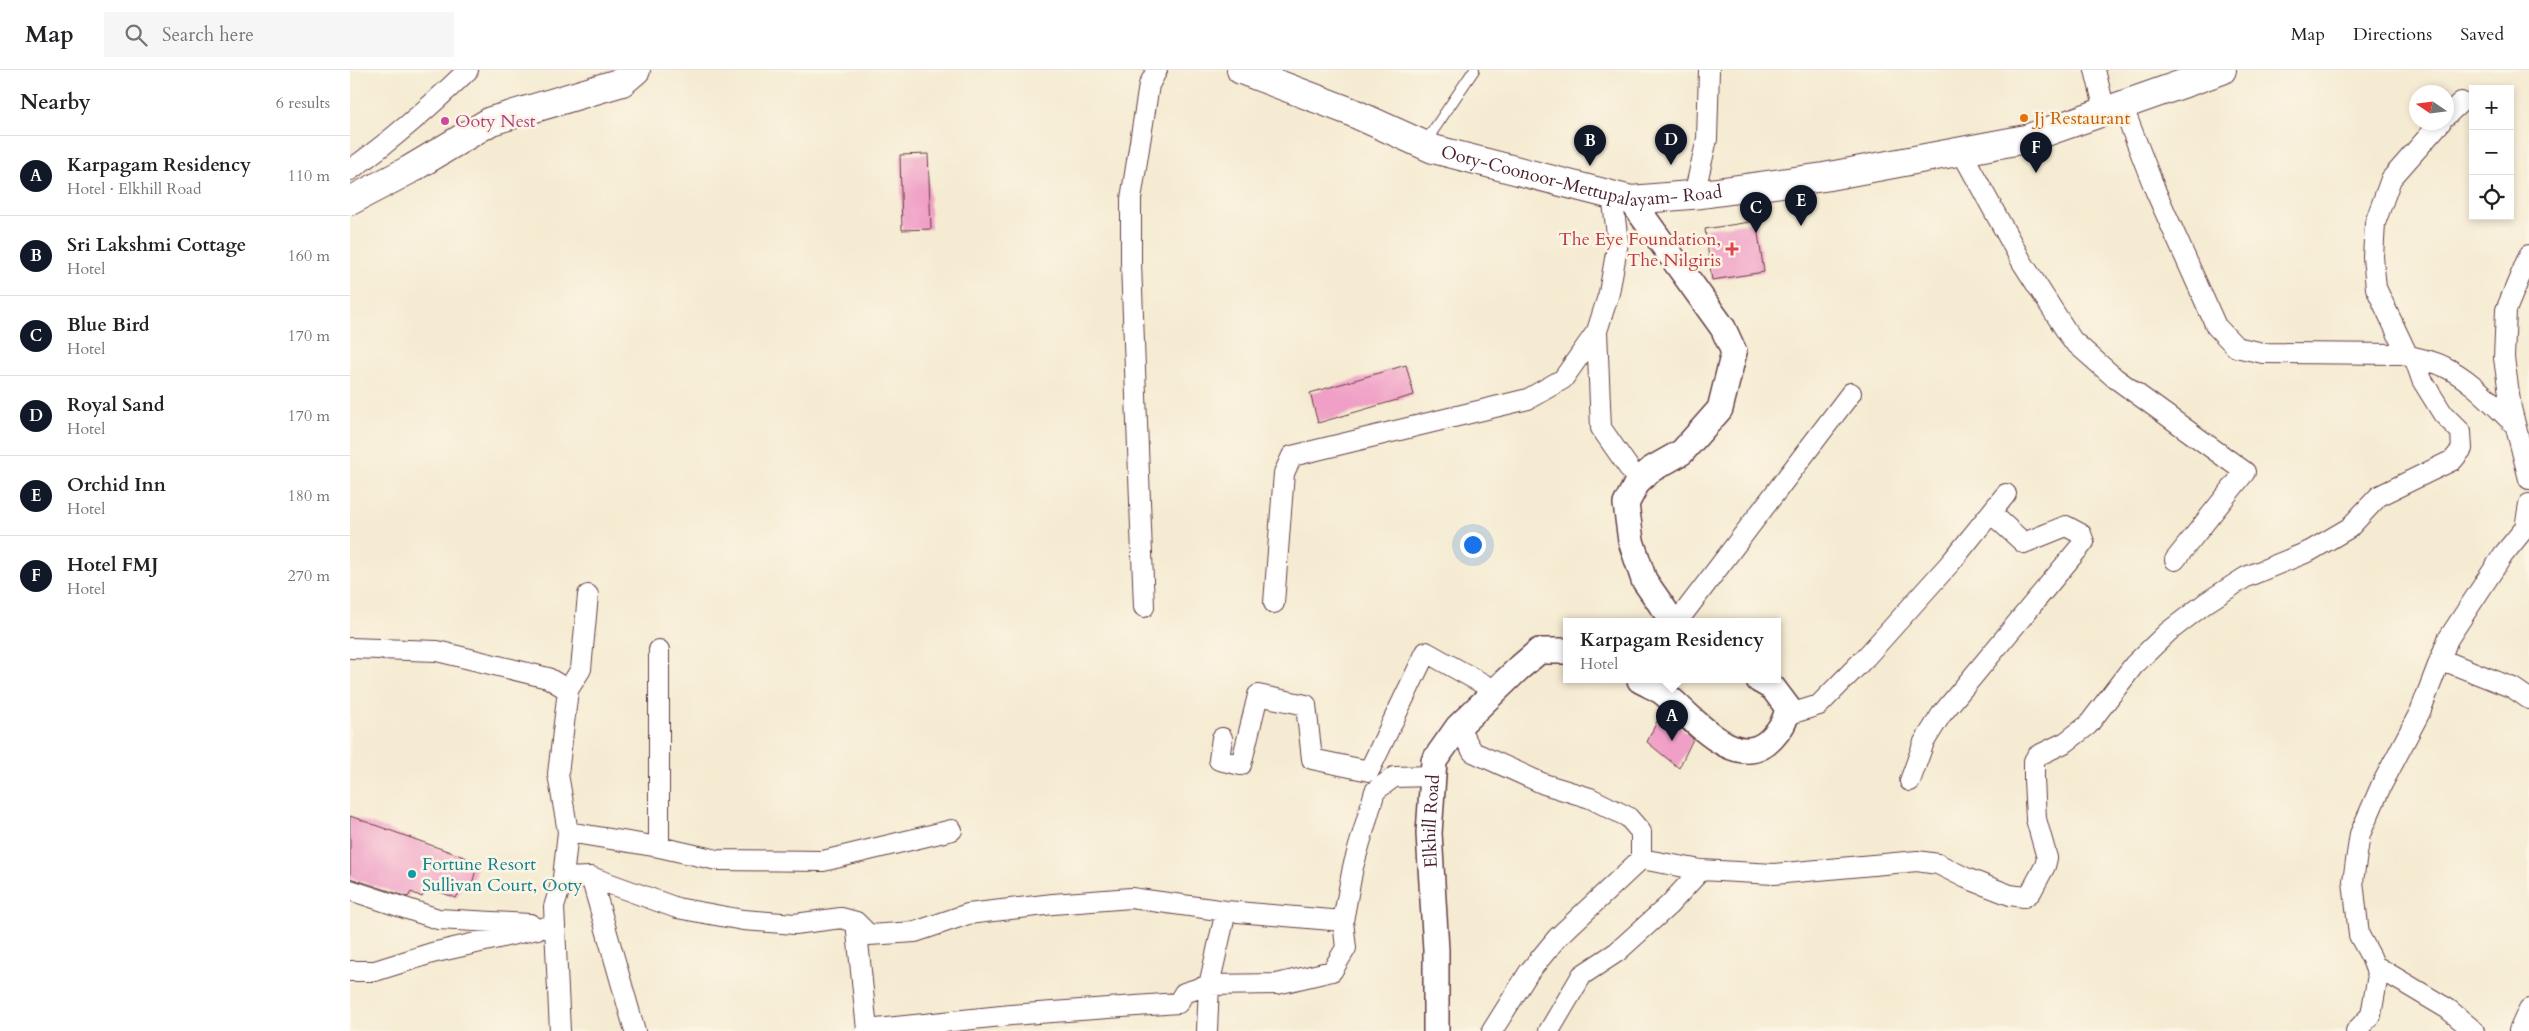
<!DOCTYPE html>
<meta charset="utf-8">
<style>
body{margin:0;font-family:Cardo,serif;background:#f6f6f6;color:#202124}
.controls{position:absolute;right:15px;top:15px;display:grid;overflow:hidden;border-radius:0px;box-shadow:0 2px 8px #0003}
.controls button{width:45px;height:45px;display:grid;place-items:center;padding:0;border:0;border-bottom:1px solid #e0e0e0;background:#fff;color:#202124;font:25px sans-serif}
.compass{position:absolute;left:2059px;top:15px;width:45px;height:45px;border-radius:50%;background:#fff;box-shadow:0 2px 8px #0003;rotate:283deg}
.you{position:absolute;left:1122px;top:474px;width:18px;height:18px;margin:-12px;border:4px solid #fff;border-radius:50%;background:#1a73e8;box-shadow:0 0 0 8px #1a73e833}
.badge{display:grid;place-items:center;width:32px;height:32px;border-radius:50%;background:#111827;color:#fff;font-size:16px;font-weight:700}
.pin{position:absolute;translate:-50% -41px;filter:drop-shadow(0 1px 2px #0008)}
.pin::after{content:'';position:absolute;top:26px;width:18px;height:15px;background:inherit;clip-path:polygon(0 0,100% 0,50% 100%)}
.popup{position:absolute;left:1213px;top:548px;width:218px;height:65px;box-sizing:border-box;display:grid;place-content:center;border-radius:0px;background:#fff;filter:drop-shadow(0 1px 4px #0005);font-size:16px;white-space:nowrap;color:#757577}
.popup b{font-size:19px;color:#202124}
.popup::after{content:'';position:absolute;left:50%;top:100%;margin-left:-10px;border:10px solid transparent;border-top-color:#fff}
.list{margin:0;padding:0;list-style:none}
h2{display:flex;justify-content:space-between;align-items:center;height:65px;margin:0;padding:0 20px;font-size:21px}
h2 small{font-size:16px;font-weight:400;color:#757577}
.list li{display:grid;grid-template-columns:32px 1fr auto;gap:15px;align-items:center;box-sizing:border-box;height:80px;padding:0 20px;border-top:1px solid #e0e0e0}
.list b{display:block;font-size:19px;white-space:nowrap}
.list p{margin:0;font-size:16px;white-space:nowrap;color:#757577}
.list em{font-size:16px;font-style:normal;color:#757577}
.icon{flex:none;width:28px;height:28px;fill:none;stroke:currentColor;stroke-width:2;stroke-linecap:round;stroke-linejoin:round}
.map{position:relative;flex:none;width:2179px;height:961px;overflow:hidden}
header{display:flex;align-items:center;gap:30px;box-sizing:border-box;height:70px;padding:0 25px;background:#fff;border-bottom:1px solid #e0e0e0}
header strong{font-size:24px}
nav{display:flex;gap:28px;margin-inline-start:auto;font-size:18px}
.search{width:350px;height:45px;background:#f6f6f6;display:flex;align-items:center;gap:12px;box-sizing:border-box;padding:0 18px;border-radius:0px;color:#757577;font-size:19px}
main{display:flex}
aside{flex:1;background:#fff}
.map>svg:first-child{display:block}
</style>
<header>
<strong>Map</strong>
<div class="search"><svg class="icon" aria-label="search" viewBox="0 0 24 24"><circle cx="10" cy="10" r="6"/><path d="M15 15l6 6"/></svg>Search here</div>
<nav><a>Map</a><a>Directions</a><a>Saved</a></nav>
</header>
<main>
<aside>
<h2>Nearby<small>6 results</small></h2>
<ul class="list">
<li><span class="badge">A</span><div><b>Karpagam Residency</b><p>Hotel · Elkhill Road</p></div><em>110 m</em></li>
<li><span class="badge">B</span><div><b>Sri Lakshmi Cottage</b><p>Hotel</p></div><em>160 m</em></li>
<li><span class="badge">C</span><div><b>Blue Bird</b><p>Hotel</p></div><em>170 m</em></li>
<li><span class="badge">D</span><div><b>Royal Sand</b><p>Hotel</p></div><em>170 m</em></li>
<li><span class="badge">E</span><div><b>Orchid Inn</b><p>Hotel</p></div><em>180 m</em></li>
<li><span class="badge">F</span><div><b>Hotel FMJ</b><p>Hotel</p></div><em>270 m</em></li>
</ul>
</aside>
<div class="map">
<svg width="2179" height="961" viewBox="0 0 2179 961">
<rect width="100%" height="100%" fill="#fcf5e5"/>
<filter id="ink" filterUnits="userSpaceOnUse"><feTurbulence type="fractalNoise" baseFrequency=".02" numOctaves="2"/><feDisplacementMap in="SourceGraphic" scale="10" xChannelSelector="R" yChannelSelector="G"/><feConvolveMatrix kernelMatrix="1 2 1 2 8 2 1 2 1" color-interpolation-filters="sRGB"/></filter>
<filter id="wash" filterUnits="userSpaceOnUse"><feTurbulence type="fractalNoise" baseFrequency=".0096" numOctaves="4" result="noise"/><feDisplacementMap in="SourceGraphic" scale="20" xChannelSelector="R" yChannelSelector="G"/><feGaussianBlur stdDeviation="1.12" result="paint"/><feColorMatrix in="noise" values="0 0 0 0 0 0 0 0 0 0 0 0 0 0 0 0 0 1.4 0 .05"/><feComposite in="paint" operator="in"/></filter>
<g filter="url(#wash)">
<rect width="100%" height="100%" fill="#f5ebd2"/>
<g id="blocks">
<!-- building -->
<path fill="#f0a0c6" d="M 578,84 L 581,159 L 552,160 L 550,85 Z
M 1406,151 L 1414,202 L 1362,210 L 1355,159 Z
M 1056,295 L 1064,325 L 968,353 L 960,323 Z
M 1312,641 L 1343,669 L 1329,698 L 1297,672 Z
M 0,746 L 128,792 L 121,818 L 113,816 L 106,828 L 77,817 L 72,827 L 61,822 L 58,827 L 0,808 Z"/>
</g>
</g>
<g filter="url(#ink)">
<use href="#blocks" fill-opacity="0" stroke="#643e44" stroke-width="1"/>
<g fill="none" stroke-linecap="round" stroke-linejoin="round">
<defs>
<path id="service" d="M 1074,74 L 1124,0"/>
<path id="minor" d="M 1745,0 L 1755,41
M 1772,35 L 1806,122 L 1866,256 L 1886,277 L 1913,283 L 2052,284 C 2065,288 2081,290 2093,296 C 2121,309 2143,334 2165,355
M 2096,46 L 2111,32
M 1611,81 L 1672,192 L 1722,270 L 1765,308 L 1895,402 L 1825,490
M 0,100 C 42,70 81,36 118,0
M 1344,125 L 1357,69 L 1359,0
M 2179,185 L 2156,240 L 2154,288 L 2161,338 L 2179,409
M 1247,261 L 1251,358 L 1288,411
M 2058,286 L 2026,218 L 2023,187 L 2025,153 L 2041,109 L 2091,52
M 924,533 L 934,403 L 942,386 L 1178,329 L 1213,309 L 1247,261 L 1259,223 L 1268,172 L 1262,125
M 794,537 L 781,193 L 781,129 L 799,15 L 807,0
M 1327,552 L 1501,323
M 0,578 L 87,581 L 198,608 L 218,620 L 208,704 L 218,762 L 213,808
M 2090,589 L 2163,618 L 2179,629
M 218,620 L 231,599 L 238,525
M 1437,645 L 1469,635 L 1516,587 L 1602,491 L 1656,424
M 1108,657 L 1123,682 L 1194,714 L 1240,728 L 1278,747 L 1291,762 L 1291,789 L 1207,868 L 1179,902 L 1142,961
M 872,668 L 869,690 L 891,695 L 908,625 L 956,635 L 962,689 L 1019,701 L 1076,582 L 1146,621
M 1560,711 L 1574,672 L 1591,645 L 1734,472 L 1731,464 L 1716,456 L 1674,473 L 1641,443
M 218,762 L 309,777 L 367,790 L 473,791 L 602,760
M 309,777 L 309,580
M 1291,789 L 1351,800 L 1424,804 L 1567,791 L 1588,794 L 1616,808 L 1660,825 L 1674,827 L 1681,822 L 1695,796 L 1697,788 L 1686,749 L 1684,709 L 1684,691 L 1687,686 L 1716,672 L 1738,655 L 1784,595 L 1818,562 L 1857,532 L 1896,507 L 1960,481 L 1999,458 L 2029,426 L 2103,390 L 2112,379 L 2111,362 L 2093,344 L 2072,310 L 2064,287
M 241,807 L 285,961
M 0,820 L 88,849 L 180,854
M 506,852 L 517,960 L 661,945 L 828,933 L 834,923 L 859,915 L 927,914 L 982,901 L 996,878 L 993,851
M 2024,895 L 2098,939 L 2124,961
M 0,901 L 25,901 L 82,883 L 205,855
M 210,961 L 204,837 L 213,808 L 241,807 L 327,838 L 393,850 L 445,854 L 491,848 L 506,852 L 519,865 L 565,862 L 618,844 L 703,834 L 781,828 L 876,841 L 993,851 L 1003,797 L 1025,721 L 1044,707 L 1083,706
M 857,961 L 859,915 L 876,841
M 1199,961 L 1232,905 L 1267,882 L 1319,835 L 1351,800
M 2006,961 L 2021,945 L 2028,905 L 2021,887 L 2009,865 L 2003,811 L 2010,764 L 2031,716 L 2070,642 L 2098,569 L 2153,485 L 2175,458 L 2179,434
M 2169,961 L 2179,939"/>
<g id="tertiary">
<path d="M 1281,130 L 1373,258 L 1384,282 L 1370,339 L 1332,382 L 1302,399 L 1288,411 L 1276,434 L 1281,471 L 1294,510 L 1323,552"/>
<path d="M 1290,610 C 1297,614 1304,617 1311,621 C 1338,641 1386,707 1422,668 C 1431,658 1435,652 1438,638 L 1423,618 L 1409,610"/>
<path id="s1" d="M 1086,961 L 1086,880 L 1079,763 L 1084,691 L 1108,657 L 1168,599 L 1189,581 L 1217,581"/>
</g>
<g id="trunk">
<path id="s2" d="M 891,0 L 999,41 L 1083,79 L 1281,130 L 1352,124 L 1474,107 L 1676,69 L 1872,0"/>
<path d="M 0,131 L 59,100 L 141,51 L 272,12 L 286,0"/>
</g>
</defs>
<!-- service casing -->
<use href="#service" stroke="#643e44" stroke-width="12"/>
<!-- minor casing -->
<use href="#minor" stroke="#643e44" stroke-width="22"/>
<!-- tertiary casing -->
<use href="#tertiary" stroke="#643e44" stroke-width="28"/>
<!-- trunk casing -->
<use href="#trunk" stroke="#643e44" stroke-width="30"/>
<!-- service -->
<use href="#service" stroke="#fff" stroke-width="10"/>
<!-- minor -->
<use href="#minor" stroke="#fff" stroke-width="20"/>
<!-- tertiary -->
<use href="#tertiary" stroke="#fff" stroke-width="25"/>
<!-- trunk -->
<use href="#trunk" stroke="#fff" stroke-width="28"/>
</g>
</g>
<!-- markers -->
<circle fill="#e8710a" stroke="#fcf5e5" stroke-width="2" cx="1674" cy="48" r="5"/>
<circle fill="#d1479c" stroke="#fcf5e5" stroke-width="2" cx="95" cy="51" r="5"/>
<path fill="#e0444e" stroke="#fcf5e5" stroke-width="2" d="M1379.5 171.5h5v5h5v5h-5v5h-5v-5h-5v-5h5z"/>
<circle fill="#0f9aa8" stroke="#fcf5e5" stroke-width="2" cx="62" cy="804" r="5"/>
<g text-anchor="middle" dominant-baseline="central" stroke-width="5" stroke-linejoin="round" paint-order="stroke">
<!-- food labels -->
<g font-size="18" fill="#c56008" stroke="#fcf5e5" text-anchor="start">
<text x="1684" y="48">Jj Restaurant</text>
</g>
<!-- hotel labels -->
<g font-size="18" fill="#b23c85" stroke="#fcf5e5" text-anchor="start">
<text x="105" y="51">Ooty Nest</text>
</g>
<!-- street labels -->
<g font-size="18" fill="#4a1f2b" stroke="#fcf5e5">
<text stroke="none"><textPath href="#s2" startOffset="360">Ooty-Coonoor-Mettupalayam- Road</textPath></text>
<text stroke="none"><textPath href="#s1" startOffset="210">Elkhill Road</textPath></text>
</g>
<!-- health labels -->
<g font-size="18" fill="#be3a42" stroke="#fcf5e5" text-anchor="end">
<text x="1371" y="169">The Eye Foundation,<tspan x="1371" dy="21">The Nilgiris</tspan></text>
</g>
<!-- culture labels -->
<g font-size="18" fill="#0d838f" stroke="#fcf5e5" text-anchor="start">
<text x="72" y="794">Fortune Resort<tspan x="72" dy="21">Sullivan Court, Ooty</tspan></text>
</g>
</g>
</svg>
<div class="controls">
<button>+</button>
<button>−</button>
<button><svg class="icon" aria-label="locate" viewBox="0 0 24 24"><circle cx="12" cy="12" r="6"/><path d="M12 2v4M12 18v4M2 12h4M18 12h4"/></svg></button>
</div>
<svg class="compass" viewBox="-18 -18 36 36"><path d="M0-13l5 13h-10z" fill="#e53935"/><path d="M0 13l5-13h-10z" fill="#757577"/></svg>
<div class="you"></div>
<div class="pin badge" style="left:1322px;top:671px">A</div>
<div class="popup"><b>Karpagam Residency</b>Hotel</div>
<div class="pin badge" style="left:1240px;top:96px">B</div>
<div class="pin badge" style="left:1406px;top:163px">C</div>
<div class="pin badge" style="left:1321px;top:95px">D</div>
<div class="pin badge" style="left:1451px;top:156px">E</div>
<div class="pin badge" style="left:1686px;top:103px">F</div>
</div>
</main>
